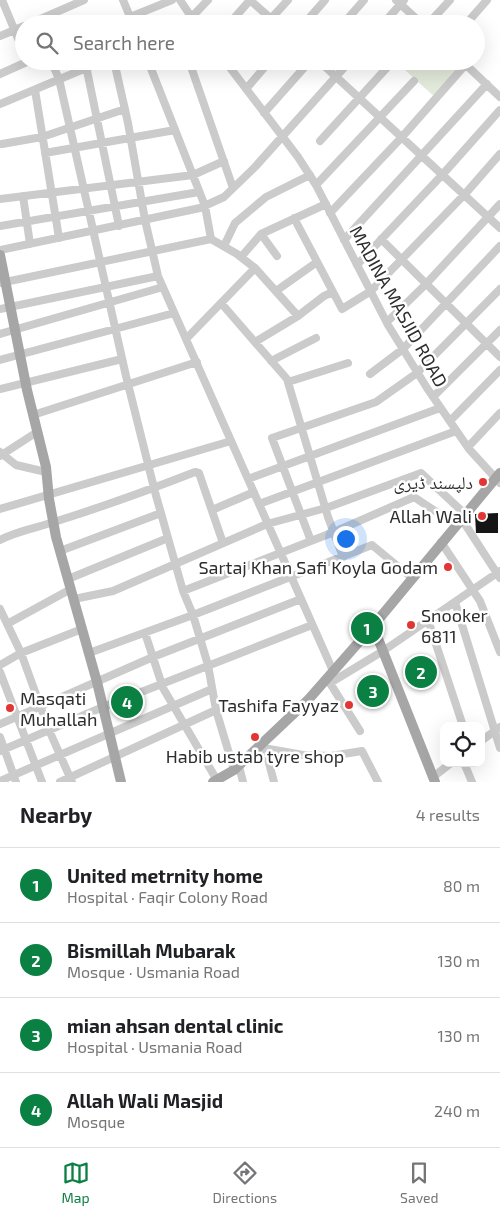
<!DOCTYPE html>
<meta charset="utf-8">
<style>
body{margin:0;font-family:"Exo 2","Noto Naskh Arabic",sans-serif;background:#f6f6f6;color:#202124}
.controls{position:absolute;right:15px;bottom:15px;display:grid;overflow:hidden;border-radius:10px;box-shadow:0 5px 20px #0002}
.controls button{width:45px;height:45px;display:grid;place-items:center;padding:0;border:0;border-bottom:1px solid #e0e0e0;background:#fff;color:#202124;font:25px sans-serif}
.you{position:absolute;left:345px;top:538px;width:18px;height:18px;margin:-12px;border:4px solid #fff;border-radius:50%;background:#1a73e8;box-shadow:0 0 0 8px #1a73e833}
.badge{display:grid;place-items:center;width:32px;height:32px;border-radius:50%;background:#0b8043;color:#fff;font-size:16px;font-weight:700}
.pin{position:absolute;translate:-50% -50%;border:2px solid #fff;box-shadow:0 1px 5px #0006}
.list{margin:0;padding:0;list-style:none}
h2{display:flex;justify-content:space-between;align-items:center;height:65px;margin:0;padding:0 20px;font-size:21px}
h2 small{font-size:16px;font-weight:400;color:#757577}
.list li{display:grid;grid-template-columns:32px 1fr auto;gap:15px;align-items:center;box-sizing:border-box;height:75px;padding:0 20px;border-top:1px solid #e0e0e0}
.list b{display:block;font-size:19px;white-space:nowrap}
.list p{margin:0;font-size:16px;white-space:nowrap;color:#757577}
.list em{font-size:16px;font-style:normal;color:#757577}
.icon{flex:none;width:28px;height:28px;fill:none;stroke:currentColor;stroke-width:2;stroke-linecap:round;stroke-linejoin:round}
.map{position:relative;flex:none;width:500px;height:782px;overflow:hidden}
.search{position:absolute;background:#fff;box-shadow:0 5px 20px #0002;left:15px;right:15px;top:15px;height:55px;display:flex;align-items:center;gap:12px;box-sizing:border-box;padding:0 18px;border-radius:28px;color:#757577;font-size:19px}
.sheet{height:365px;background:#fff}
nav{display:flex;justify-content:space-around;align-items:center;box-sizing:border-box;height:70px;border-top:1px solid #e0e0e0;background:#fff;font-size:14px;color:#757577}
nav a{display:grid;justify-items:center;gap:2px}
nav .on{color:#0b8043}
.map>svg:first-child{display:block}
</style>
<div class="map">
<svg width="500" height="782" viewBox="0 0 500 782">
<rect width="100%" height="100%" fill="#fff"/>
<!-- green -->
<path fill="#e3ebdc" d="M 395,61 L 463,61 L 466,64 L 436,98 Z"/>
<!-- building -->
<path fill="#151515" d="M 498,513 L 498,533 L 476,533 L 475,514 Z"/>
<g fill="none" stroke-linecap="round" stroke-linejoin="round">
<!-- minor -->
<path stroke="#cbcbcb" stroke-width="8" d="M 2,0 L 24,53
M 123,0 L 133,24
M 180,0 L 196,24
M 250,0 L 277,24
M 396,0 L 422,24
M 29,24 L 84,0
M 113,24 L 172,0
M 185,24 L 208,0
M 229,24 L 250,0
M 266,24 L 288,0
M 304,24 L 325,0
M 343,24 L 364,0
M 383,24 L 404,0
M 428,24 L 450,0
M 466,24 L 487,0
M 0,36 L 24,26
M 51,61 L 59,79 L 126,376 L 155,492 L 183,591 L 193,615 L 208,665 L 216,710 L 234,770
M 85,61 L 119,226
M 114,61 L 128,123 L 145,220 L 158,276 L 333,671
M 148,61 L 205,206 L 211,239
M 189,61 L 233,188
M 225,61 L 298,157 L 316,185 L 388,325 L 427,388 L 469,449 L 500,483
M 319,61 L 500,228
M 463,62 L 500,97
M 0,74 L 29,61
M 246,89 L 270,61
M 35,90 L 59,238
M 0,104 L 103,61
M 264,113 L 310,61
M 320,141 L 393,61
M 2,144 L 42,137 L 125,109
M 45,153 L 175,130
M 316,185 L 414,81
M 23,196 L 30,244
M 0,199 L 193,175 L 224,161
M 330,213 L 402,137 L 466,64
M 294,218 L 342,309 L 371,291 L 465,194 L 500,154
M 0,226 L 199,192
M 261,234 L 277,256
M 381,239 L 500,357
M 344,240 L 487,84
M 224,246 L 235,223 L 266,197 L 310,175
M 0,250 L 200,208 L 224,197 L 255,167 L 350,61
M 241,257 L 261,234 L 326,204
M 357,265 L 443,174 L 500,110
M 0,283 L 211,239 L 237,254 L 255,268 L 298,316
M 276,291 L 317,262
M 221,303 L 287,379 L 328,517 L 343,557
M 0,309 L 158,276
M 387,322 L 426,284 L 500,204
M 0,334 L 163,287
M 186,339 L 255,268
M 255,342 L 298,316 L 324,296 L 333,292
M 0,360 L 174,313
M 271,361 L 316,338
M 370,374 L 403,349 L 500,246
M 288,382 L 348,363
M 0,389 L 122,359
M 433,397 L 500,330
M 33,415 L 197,362
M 450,421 L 500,370
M 468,447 L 500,413
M 0,452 L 16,465 L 46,472
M 0,456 L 37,432
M 248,479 L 440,408
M 259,504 L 456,431
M 0,509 L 231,441
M 212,510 L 254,492
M 461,518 L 500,578
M 0,540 C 17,531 36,528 54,522 C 102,507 149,490 195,472 L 199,473 L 200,476 L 223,543
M 311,541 L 272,438 L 376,402 L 417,373 L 500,289
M 441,542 L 480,601 L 500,652
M 60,551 L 161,513
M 68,579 L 168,538
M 183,591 L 334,532 L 414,497 L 456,525
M 74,599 L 113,591 L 267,524 L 326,508 L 421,473 L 465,514
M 455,602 L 500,748
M 0,609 L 21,653 L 49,730 L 72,782
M 428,620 L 463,726
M 7,624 L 71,589
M 145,633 L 163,688 L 218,782
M 89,653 L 193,615 L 372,545 L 412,578
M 0,665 L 21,653 L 82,629
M 0,672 L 42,782
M 328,680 L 360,731
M 330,683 L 383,651 L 500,571
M 0,724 L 153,657 L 301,599
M 0,737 L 16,782
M 481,741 L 500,727
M 258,747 L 303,755 L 331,756 L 362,751 L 378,782
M 265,748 L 274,782
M 0,751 L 103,707 L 312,625
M 464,763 L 472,782
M 239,766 L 243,782
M 433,777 L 451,763
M 0,781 L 212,689
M 60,782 L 216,710"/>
<!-- major -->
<path stroke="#a6a6a6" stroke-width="10" d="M 0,255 L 27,390 L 46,467 L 49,499 L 56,537 L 97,682 L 121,782
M 373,626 L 435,782
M 213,782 L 234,770 L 308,700 L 373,626 L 500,473"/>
</g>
<!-- markers -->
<g fill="#e13634" stroke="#fff" stroke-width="2">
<circle cx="483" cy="482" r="5"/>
<circle cx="482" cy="516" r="5"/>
<circle cx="448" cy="567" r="5"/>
<circle cx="411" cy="625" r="5"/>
<circle cx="349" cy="705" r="5"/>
<circle cx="10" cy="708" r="5"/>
<circle cx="255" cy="737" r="5"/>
</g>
<g text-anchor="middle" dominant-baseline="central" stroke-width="5" stroke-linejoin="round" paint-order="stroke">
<!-- street labels -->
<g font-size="18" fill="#2e2e2e" stroke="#fff">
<text transform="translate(399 306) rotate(61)">MADINA MASJID ROAD</text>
</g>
<!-- poi labels -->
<g font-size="18" fill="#2e2e2e" stroke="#fff" text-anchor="end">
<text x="473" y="482">دلپسند ڈیری</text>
<text x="472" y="516">Allah Wali</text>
<text x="438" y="567">Sartaj Khan Safi Koyla Godam</text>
<text x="421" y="615" text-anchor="start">Snooker<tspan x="421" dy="21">6811</tspan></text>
<text x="20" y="698" text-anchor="start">Masqati<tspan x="20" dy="21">Muhallah</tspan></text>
<text x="339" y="705">Tashifa Fayyaz</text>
<text x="255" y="756" text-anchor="middle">Habib ustab tyre shop</text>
</g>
</g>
</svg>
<div class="controls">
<button><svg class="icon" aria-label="locate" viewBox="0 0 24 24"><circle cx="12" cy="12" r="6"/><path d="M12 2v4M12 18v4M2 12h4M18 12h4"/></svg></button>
</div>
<div class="you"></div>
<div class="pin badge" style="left:367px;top:628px">1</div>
<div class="pin badge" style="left:421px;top:672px">2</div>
<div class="pin badge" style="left:373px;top:691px">3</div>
<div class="pin badge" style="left:127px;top:702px">4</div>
<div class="search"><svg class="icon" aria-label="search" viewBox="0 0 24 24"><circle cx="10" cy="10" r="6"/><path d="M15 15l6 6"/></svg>Search here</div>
</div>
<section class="sheet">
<h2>Nearby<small>4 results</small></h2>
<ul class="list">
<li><span class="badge">1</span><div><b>United metrnity home</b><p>Hospital · Faqir Colony Road</p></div><em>80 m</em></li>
<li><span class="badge">2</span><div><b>Bismillah Mubarak</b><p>Mosque · Usmania Road</p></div><em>130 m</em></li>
<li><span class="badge">3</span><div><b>mian ahsan dental clinic</b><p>Hospital · Usmania Road</p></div><em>130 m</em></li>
<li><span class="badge">4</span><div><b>Allah Wali Masjid</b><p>Mosque</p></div><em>240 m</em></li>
</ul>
</section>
<nav>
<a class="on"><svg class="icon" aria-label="map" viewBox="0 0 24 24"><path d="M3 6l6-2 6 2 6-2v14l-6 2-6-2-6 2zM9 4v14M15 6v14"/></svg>Map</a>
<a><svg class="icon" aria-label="directions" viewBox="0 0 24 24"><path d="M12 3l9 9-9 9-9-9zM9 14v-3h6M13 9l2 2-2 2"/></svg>Directions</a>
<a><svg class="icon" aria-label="saved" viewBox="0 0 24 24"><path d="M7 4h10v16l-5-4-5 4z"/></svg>Saved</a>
</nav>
